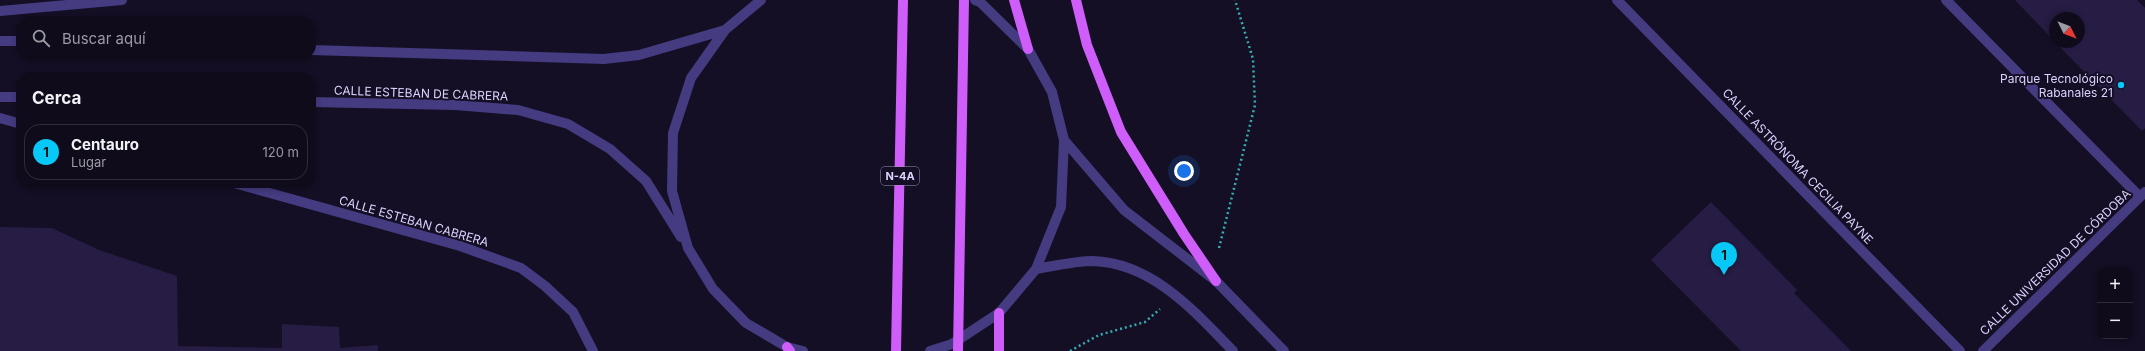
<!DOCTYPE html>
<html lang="es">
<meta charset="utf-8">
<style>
body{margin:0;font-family:Inter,sans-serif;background:#1d1928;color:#f1f3f6}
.controls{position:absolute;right:12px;bottom:12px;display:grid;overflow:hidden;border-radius:8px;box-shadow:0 2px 6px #0003}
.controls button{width:36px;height:36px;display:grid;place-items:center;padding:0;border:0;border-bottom:1px solid #2f2b3a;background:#0f0b1b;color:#f1f3f6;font:20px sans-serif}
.compass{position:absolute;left:2049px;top:12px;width:36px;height:36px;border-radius:50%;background:#0f0b1b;box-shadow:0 2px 6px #0003;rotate:132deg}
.you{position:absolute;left:1184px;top:171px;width:14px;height:14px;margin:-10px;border:3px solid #fff;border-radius:50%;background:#1a73e8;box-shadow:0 0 0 6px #1a73e833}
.badge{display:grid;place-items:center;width:26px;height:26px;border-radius:50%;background:#07c8f6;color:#111;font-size:13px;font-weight:700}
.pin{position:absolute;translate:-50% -33px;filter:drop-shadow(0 1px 2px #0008)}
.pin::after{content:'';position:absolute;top:21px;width:14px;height:12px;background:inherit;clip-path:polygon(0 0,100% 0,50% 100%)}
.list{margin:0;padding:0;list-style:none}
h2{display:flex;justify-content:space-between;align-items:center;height:52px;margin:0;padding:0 16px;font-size:17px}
h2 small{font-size:13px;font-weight:400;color:#9b9ba3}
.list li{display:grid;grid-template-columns:26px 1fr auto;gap:12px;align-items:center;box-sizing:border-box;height:56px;margin:0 8px 8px;padding:0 8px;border:1px solid #2f2b3a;border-radius:16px}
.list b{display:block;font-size:15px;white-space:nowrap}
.list p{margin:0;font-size:13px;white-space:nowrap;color:#9b9ba3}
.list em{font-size:13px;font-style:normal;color:#9b9ba3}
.icon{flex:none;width:22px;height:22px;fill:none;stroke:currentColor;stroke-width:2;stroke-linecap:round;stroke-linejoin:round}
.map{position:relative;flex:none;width:2145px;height:351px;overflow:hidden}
.search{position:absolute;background:#0f0b1b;box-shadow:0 2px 6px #0003;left:16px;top:16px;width:300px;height:44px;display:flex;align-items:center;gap:10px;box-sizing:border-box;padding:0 14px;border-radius:16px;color:#9b9ba3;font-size:15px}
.panel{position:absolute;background:#0f0b1b;box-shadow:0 2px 6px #0003;left:16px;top:72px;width:300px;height:116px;border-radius:16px}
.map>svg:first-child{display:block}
</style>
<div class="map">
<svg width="2145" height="351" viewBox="0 0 2145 351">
<rect width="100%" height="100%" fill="#140f24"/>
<!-- building -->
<path fill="#271c44" d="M 2015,0 L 2137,0 L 2145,8 L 2145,128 L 2142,131 L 2055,42 L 2079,42 L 2079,18 L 2055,18 L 2055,42 Z
M 1711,202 L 1797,290 L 1794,293 L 1851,351 L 1741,351 L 1651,260 Z
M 0,227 L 52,228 L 99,250 L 177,276 L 178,346 L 282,348 L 282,324 L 339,327 L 340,348 L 378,345 L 378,351 L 0,351 Z"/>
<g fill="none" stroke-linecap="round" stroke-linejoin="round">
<!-- path -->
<path stroke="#32afb2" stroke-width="2.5" stroke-dasharray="2 3" stroke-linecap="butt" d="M 1219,248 L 1255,105 L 1253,59 L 1235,0
M 1070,351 L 1099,335 L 1145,322 L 1160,309"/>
<!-- minor -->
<path stroke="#443b81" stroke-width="10" d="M 1617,0 L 1960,351
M 1946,0 L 2140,197
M 1983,351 L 2145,192"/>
<!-- tertiary -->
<path stroke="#443b81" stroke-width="10" d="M 761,0 L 725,30 L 691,78 L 673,133 L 672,191 L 688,248 L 713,289 L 746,323 L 787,347 L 803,351
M 0,11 L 122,0
M 0,41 L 21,41
M 311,50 L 604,59 L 639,55 L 725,30
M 0,97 L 21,97
M 311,102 L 455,105 L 518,110 L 568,124 L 610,149 L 646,181 L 681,237
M 0,118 L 21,124
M 1064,140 L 1124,210 L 1216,281 L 1284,351
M 234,183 L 460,246 L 521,268 L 545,286 L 573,312 L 593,351
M 1036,269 C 1054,266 1075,261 1093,261 C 1153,263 1195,312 1233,351
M 930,351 L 952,344 L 999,313 L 1036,269 L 1061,207 L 1064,140 L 1052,92 L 1028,49 L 980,2 L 975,0"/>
<!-- primary -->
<path stroke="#ce5dfa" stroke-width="10" d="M 1014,0 L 1028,49
M 1076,0 L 1087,45 L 1121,132 L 1184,234 L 1216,281
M 787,347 L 790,351
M 896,351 L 903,0
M 999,351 L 999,313"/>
<!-- primary-bridge -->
<path stroke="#ce5dfa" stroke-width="10" d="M 958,351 L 964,0"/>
</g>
<!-- markers -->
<circle fill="#07c8f6" stroke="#140f24" stroke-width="1.5" cx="2121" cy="85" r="4"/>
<g text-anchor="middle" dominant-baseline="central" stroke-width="4" stroke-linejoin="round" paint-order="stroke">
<!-- shield labels -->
<rect fill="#140f24" stroke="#a098bd" stroke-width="1" x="881" y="167" width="38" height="18" rx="3"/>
<g font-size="11" font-weight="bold" fill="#dcd3fe">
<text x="900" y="176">N-4A</text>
</g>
<!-- poi labels -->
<g font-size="12" fill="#dcd3fe" stroke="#140f24" text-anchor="end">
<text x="2113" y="78">Parque Tecnológico<tspan x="2113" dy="14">Rabanales 21</tspan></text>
</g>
<!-- street labels -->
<g font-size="12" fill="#dcd3fe" stroke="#140f24">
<text transform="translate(421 93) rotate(2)">CALLE ESTEBAN DE CABRERA</text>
<text transform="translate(1798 166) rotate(46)">CALLE ASTRÓNOMA CECILIA PAYNE</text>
<text transform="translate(414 221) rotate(16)">CALLE ESTEBAN CABRERA</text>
<text transform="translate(2055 262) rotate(-44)">CALLE UNIVERSIDAD DE CÓRDOBA</text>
</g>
</g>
</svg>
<div class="controls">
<button>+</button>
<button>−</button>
</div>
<svg class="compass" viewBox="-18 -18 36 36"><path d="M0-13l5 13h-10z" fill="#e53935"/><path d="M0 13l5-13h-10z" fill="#9b9ba3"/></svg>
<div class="you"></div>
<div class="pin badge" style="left:1724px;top:275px">1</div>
<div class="search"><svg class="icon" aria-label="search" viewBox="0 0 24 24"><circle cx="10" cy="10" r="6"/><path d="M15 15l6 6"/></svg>Buscar aquí</div>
<section class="panel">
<h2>Cerca<small></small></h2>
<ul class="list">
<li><span class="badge">1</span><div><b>Centauro</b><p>Lugar</p></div><em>120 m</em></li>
</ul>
</section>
</div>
